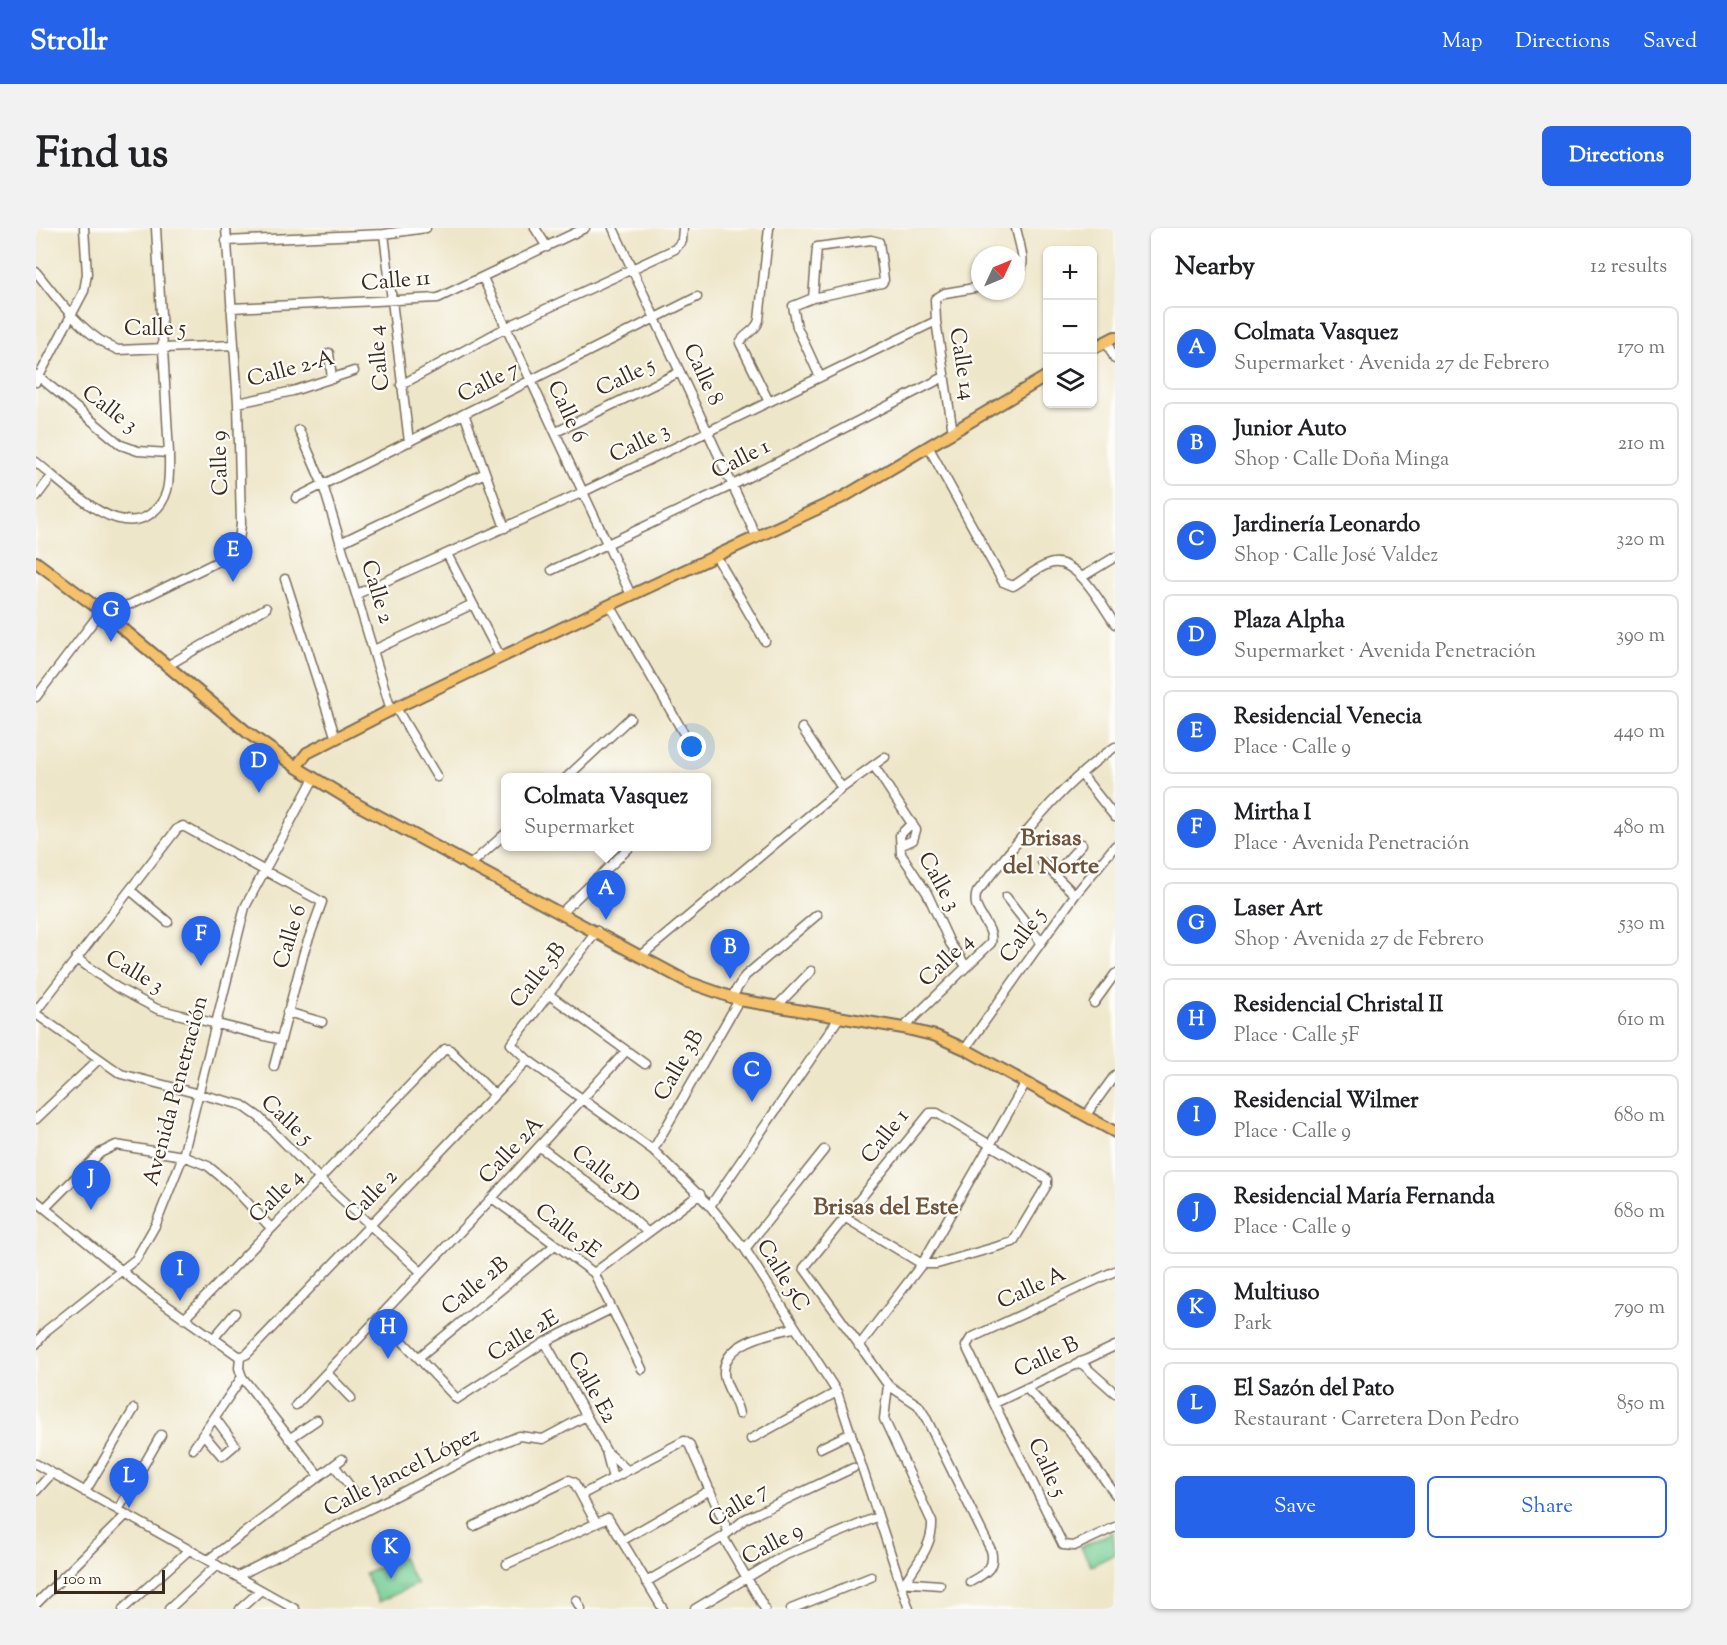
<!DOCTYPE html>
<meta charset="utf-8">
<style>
body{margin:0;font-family:"Sorts Mill Goudy",serif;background:#f2f2f2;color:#202124}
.controls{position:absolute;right:18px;top:18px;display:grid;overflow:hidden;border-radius:9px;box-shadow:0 2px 4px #0004}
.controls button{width:54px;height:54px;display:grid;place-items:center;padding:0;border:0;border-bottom:2px solid #e0e0e0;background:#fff;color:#202124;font:30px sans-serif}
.compass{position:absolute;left:935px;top:18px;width:54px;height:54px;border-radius:50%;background:#fff;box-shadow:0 2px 4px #0004;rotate:46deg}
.scale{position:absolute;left:18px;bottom:15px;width:111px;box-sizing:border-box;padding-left:6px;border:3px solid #3b2a1e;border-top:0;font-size:16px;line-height:21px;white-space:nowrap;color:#3b2a1e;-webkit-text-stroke:4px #fdfcf7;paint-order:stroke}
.you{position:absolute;left:656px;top:519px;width:21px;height:21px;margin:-15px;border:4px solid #fff;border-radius:50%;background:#1a73e8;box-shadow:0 0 0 9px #1a73e833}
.badge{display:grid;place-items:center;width:39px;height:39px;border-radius:50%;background:#2563eb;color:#fff;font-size:20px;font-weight:700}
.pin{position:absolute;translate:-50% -50px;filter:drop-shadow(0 2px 3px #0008)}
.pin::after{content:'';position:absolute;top:32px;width:21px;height:18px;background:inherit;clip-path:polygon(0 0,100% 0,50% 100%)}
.popup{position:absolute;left:465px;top:545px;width:210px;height:78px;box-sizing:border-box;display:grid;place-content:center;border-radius:9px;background:#fff;filter:drop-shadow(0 2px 4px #0005);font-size:20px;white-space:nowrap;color:#757577}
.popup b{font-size:22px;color:#202124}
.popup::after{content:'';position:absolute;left:50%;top:100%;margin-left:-12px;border:12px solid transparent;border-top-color:#fff}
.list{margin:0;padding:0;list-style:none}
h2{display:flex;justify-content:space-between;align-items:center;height:78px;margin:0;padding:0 24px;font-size:26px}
h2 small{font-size:20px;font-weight:400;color:#757577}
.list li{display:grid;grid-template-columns:39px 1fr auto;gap:18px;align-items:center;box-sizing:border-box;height:84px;margin:0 12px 12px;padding:0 12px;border:2px solid #e0e0e0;border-radius:9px}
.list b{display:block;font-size:22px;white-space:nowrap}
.list p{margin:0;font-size:20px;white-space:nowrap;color:#757577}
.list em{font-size:20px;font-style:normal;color:#757577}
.actions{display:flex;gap:12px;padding:18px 24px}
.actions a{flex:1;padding:14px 0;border:2px solid #2563eb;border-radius:9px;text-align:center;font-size:21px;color:#2563eb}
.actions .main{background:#2563eb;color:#fff}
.icon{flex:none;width:33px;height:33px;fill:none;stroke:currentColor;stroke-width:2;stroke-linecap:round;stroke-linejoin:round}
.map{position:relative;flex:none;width:1079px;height:1381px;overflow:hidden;border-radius:9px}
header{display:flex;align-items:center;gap:36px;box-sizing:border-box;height:84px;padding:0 30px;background:#2563eb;color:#fff}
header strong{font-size:28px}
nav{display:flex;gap:33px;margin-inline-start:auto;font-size:21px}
.intro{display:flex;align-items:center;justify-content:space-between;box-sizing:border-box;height:144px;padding:0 36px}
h1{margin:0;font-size:42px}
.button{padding:15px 27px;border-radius:9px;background:#2563eb;color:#fff;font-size:21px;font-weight:700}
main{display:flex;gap:36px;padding:0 36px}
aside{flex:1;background:#fff;border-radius:9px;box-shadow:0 2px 4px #0004}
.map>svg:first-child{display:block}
</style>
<header>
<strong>Strollr</strong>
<nav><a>Map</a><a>Directions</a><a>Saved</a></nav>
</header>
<div class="intro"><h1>Find us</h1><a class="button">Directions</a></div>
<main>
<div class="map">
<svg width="1079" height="1381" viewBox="0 0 1079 1381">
<defs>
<pattern id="park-tufts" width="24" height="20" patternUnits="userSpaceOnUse" patternTransform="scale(1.5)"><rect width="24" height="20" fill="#73cd94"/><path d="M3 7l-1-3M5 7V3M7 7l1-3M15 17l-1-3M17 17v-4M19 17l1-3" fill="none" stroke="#64b07f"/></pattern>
</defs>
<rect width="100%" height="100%" fill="#fdfcf7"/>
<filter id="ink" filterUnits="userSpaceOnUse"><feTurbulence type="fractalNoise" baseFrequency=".0167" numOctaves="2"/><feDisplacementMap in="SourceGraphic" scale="12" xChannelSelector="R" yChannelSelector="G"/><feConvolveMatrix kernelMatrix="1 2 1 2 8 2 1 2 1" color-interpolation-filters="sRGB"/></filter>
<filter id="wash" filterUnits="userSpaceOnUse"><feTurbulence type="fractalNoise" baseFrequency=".008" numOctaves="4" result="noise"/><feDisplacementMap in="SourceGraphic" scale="24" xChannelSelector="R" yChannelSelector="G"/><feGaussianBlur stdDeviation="1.35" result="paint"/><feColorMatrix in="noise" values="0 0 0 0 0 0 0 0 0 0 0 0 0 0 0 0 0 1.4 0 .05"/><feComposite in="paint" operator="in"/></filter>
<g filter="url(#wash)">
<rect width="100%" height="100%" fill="#eee6c9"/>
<!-- green -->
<path fill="#73cd94" stroke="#577c59" stroke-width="1.5" d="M 1077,1304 L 1079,1326 L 1055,1338 L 1045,1319 Z"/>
<!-- park -->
<path fill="url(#park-tufts)" stroke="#577c59" stroke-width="1.5" d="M 365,1328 L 381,1356 L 343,1374 L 329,1346 Z"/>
</g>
<g filter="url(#ink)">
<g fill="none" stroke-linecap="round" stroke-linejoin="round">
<defs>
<path id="minor" d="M 499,0 L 511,19
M 577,0 L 721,310
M 733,0 L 723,92 C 720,104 708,105 704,115 L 733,174
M 348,6 L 373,214
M 190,13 L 348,6 L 390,0
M 0,44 C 23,72 47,108 82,122 L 198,117
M 447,50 L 595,367
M 980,51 C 993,38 983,16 980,0
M 777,70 L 781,19 L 835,12 L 843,14 L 848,52 L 846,55 L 777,70 L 757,78 L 761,99 L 784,149
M 195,80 L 402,70 L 549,0
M 1070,113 L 1079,131
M 293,125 L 296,151
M 1,147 L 85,217 L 102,223 L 133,225
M 0,154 L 48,63 L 51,46 L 48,0
M 365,157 L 471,99 L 639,21 L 646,13 L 647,0
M 202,175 L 257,163 L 318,143
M 429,188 L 469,300
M 263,202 L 287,257 L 355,482
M 520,204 L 644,144
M 917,205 L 900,93 L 899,71 L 909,65 L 944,59
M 893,220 L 967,354 L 977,358 C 989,351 1000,340 1013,336 C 1040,326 1066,378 1079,396
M 0,234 C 27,255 78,310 113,287 C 136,272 133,249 133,225 L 120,0
M 0,269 L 12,253
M 260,270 L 661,69
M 306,314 L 449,245
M 411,326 L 465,430
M 680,328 L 729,413
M 516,342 L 697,257 L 908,149
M 1046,349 L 1079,329
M 249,351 L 300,511
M 321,366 L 547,264 L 900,93
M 574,377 L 647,504
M 338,422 L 437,376
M 131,438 L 230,380
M 0,469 L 60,390 L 70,383 L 95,376 L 191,329 L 203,313 L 205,296 L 202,175 L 190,0
M 360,480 L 401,549
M 766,500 L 806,560
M 838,538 L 880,602 L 877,612 L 866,617
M 1045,546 L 1079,589
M 530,550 L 594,490
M 876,595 L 864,607 L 865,626 L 891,665 L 914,715 L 930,738
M 1006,634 L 1039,667
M 435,636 L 470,605
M 1019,646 L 1046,616
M 94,662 L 132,694
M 970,669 L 1005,714
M 525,685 L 595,618
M 561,703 L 475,816 L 492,832 L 617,922 L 674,978 L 709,1021 L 801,1164 L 873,1381
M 606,727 L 806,560 L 849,529
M 40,730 L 80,759 L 121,781 L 245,812
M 512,766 L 609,836
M 695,770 L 709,748 L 781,687
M 1058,775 L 1079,746
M 740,779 L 775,743
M 0,783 L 141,601 L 147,598 L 286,674 L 268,724 L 238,838
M 251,784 L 286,794
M 0,786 L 85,846 L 206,877 L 223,889 L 284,951 L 384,1043
M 867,800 L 955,715 C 959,696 933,684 941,664 C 983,613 1023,557 1079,519
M 929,821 L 1039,667 L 1079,618
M 1050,887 L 1079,847
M 0,891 L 62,832
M 504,919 L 586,981 L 611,1004
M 617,922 L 703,772
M 456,970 L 558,1045 L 606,1141
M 0,973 L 113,1065 L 204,1129
M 674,978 L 803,790
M 9,980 L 64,925 L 80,917 L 147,928 L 172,938 L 196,958 L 235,1000
M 810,990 L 886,1036 L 901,1036 L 977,1014 L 1011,957 L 1011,951 L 901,885 L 894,885 L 768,1040 L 852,1157 L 882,1177 L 889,1188 L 955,1322 C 960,1341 948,1346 934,1354
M 709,1021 L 788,922
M 1079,1043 L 935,1110 L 930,1118 L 1027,1317 L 1038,1318 L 1079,1299
M 558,1045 L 664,966
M 344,1089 L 421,1171 L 509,1114 L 575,1081
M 148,1091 L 409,821 L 413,821 L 459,867
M 177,1111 L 199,1085
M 509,1114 L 570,1223 L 577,1250
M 0,1116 L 11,1102 L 100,1031 L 120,996 L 147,928 L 209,679 L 278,550
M 823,1118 L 886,1036 L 990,854
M 204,1129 L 211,1126 L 492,832
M 204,1129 L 203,1140 L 206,1149 L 283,1248
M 383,1129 L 519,1017
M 1044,1134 L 1079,1165
M 291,1145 L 315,1170
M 852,1157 L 848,1191 L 896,1294 C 897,1317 881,1335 869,1354
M 990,1160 L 1033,1203 L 1079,1266
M 959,1175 L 1079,1118
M 260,1177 L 456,970 L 590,823
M 703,1186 C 701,1172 689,1159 688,1146 C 686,1114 735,1105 758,1100
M 168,1207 L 186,1228 L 199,1217 L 179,1190
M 253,1211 L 281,1192
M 715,1211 L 801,1164
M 784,1220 L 815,1205
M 157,1221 L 206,1149
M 570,1223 L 591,1242
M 0,1236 L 259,1381
M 298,1237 L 321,1268
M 0,1263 L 16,1245
M 49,1264 L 98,1181
M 545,1267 L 648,1213 L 653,1216 L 692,1303
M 82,1282 L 125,1207
M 438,1298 L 533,1252 L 538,1254 L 560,1295
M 687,1309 L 729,1381
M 587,1312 L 674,1262
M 172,1332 L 306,1231
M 471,1336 L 572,1290 L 627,1381
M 202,1348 L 447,1223 L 483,1208 L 507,1211 L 550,1188
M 610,1354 L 687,1309 L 709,1291 L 817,1240
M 864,1354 L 904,1357
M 540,1372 L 545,1381
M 0,1376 L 90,1287
M 87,1381 L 153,1322
M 133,1381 L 181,1337
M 204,1381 L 225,1362
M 659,1381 L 747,1328 L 836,1291
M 755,1381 L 835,1349"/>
<path id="major" d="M 1056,121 L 1079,109
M 0,334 L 68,385 L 212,505 L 260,539 L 324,578 L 652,754 L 703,772 L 867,800 L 900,808 L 929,821 L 1079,904
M 260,539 L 271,525 L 355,482 L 574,377 L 809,268 L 1011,148"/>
</defs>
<!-- minor casing -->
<use href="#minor" stroke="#7a6c5a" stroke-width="11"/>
<!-- major casing -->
<use href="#major" stroke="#7a6c5a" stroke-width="14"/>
<!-- minor -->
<use href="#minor" stroke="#fff" stroke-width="8"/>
<!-- major -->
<use href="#major" stroke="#f5c16b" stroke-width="10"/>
</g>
</g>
<g text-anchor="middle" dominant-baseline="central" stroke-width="4.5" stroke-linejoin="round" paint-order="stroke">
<!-- street labels -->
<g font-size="22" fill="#3b2a1e" stroke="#fdfcf7">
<text transform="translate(360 54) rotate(-5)">Calle 11</text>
<text x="119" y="102">Calle 5</text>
<text transform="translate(344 130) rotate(-96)">Calle 4</text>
<text transform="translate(925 136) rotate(81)">Calle 14</text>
<text transform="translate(255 142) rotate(-15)">Calle 2-A</text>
<text transform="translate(666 147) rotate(65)">Calle 8</text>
<text transform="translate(590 150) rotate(-26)">Calle 5</text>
<text transform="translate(453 155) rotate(-27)">Calle 7</text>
<text transform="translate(73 182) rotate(37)">Calle 3</text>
<text transform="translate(530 184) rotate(65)">Calle 6</text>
<text transform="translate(604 216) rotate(-26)">Calle 3</text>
<text transform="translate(705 232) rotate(-27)">Calle 1</text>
<text transform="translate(185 235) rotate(-92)">Calle 9</text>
<text transform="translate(340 364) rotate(73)">Calle 2</text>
<text transform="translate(902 654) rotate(61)">Calle 3</text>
<text transform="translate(988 708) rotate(-54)">Calle 5</text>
<text transform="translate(255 709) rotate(-73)">Calle 6</text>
<text transform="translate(911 733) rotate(-44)">Calle 4</text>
<text transform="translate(98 745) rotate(31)">Calle 3</text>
<text transform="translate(503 748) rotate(-52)">Calle 5B</text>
<text transform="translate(644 838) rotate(-60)">Calle 3B</text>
<text transform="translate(141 863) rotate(-75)">Avenida Penetración</text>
<text transform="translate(250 893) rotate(43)">Calle 5</text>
<text transform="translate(850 909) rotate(-52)">Calle 1</text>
<text transform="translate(476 923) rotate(-47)">Calle 2A</text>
<text transform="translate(569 947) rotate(38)">Calle 5D</text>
<text transform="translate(241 969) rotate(-45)">Calle 4</text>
<text transform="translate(336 969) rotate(-46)">Calle 2</text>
<text transform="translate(531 1004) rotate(37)">Calle 5E</text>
<text transform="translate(746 1048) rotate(58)">Calle 5C</text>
<text transform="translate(440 1059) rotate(-39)">Calle 2B</text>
<text transform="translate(996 1061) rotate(-25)">Calle A</text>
<text transform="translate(488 1109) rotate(-31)">Calle 2E</text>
<text transform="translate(1011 1130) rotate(-25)">Calle B</text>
<text transform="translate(555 1160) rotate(61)">Calle E2</text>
<text transform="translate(1010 1240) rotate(65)">Calle 5</text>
<text transform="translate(366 1245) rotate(-27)">Calle Jancel López</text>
<text transform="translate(703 1278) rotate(-31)">Calle 7</text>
<text transform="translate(737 1317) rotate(-28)">Calle 9</text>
</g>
<!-- neighbourhood labels -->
<g font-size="24" font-weight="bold" fill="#6d533a" stroke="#fdfcf7">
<text x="1015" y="611">Brisas<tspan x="1015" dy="28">del Norte</tspan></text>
<text x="850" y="980">Brisas del Este</text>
</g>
</g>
</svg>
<div class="controls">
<button>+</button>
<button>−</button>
<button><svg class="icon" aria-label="layers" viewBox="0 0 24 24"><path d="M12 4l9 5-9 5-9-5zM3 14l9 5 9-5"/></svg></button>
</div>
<svg class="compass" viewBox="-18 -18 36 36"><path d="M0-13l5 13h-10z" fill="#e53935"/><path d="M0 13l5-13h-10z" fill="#757577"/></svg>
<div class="scale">100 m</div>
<div class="you"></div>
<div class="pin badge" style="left:570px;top:692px">A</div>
<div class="popup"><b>Colmata Vasquez</b>Supermarket</div>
<div class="pin badge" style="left:694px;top:751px">B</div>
<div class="pin badge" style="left:716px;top:874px">C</div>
<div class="pin badge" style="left:223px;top:565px">D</div>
<div class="pin badge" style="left:197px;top:354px">E</div>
<div class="pin badge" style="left:165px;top:738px">F</div>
<div class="pin badge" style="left:75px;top:414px">G</div>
<div class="pin badge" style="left:352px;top:1131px">H</div>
<div class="pin badge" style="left:144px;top:1073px">I</div>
<div class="pin badge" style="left:55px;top:982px">J</div>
<div class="pin badge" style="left:355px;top:1351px">K</div>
<div class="pin badge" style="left:93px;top:1280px">L</div>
</div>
<aside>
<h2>Nearby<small>12 results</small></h2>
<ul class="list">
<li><span class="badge">A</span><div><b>Colmata Vasquez</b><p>Supermarket · Avenida 27 de Febrero</p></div><em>170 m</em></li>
<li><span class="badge">B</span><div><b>Junior Auto</b><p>Shop · Calle Doña Minga</p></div><em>210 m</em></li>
<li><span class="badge">C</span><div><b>Jardinería Leonardo</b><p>Shop · Calle José Valdez</p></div><em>320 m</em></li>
<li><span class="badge">D</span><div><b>Plaza Alpha</b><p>Supermarket · Avenida Penetración</p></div><em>390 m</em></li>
<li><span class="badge">E</span><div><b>Residencial Venecia</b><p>Place · Calle 9</p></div><em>440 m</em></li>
<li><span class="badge">F</span><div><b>Mirtha I</b><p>Place · Avenida Penetración</p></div><em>480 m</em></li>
<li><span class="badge">G</span><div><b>Laser Art</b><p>Shop · Avenida 27 de Febrero</p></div><em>530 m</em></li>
<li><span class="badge">H</span><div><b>Residencial Christal II</b><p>Place · Calle 5F</p></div><em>610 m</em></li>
<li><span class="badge">I</span><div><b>Residencial Wilmer</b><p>Place · Calle 9</p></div><em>680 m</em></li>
<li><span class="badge">J</span><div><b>Residencial María Fernanda</b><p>Place · Calle 9</p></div><em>680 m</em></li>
<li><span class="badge">K</span><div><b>Multiuso</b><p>Park</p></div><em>790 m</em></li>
<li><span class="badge">L</span><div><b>El Sazón del Pato</b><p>Restaurant · Carretera Don Pedro</p></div><em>850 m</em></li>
</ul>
<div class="actions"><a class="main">Save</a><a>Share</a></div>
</aside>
</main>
